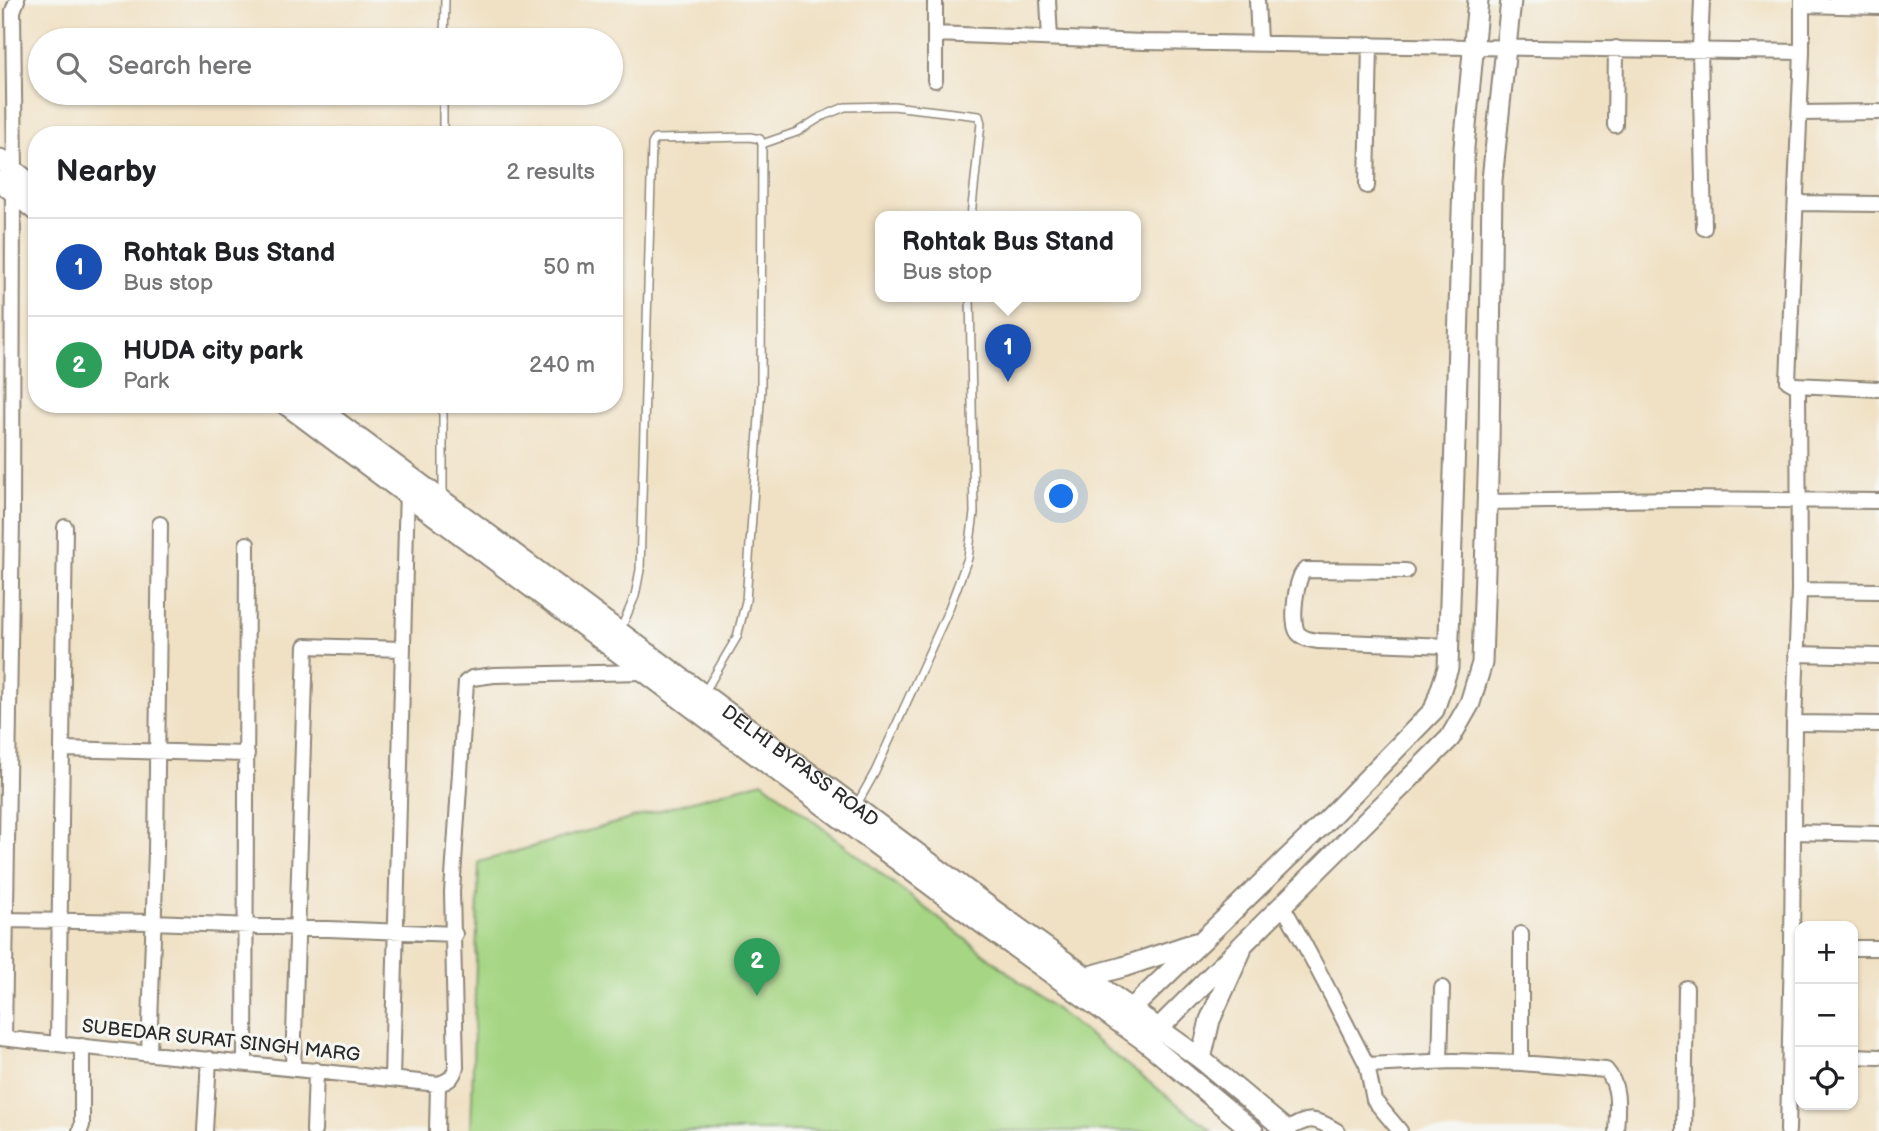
<!DOCTYPE html>
<meta charset="utf-8">
<style>
body{margin:0;font-family:"Balsamiq Sans",sans-serif;background:#f6f6f6;color:#202124}
.controls{position:absolute;right:21px;bottom:21px;display:grid;overflow:hidden;border-radius:14px;box-shadow:0 2px 5px #0004}
.controls button{width:63px;height:63px;display:grid;place-items:center;padding:0;border:0;border-bottom:2px solid #e0e0e0;background:#fff;color:#202124;font:35px sans-serif}
.you{position:absolute;left:1062px;top:497px;width:24px;height:24px;margin:-18px;border:5px solid #fff;border-radius:50%;background:#1a73e8;box-shadow:0 0 0 10px #1a73e833}
.badge{display:grid;place-items:center;width:46px;height:46px;border-radius:50%;background:#ea580c;color:#fff;font-size:23px;font-weight:700}
.pin{position:absolute;translate:-50% -58px;filter:drop-shadow(0 2px 4px #0008)}
.pin::after{content:'';position:absolute;top:37px;width:24px;height:21px;background:inherit;clip-path:polygon(0 0,100% 0,50% 100%)}
.popup{position:absolute;left:875px;top:211px;width:266px;height:91px;box-sizing:border-box;display:grid;place-content:center;border-radius:14px;background:#fff;filter:drop-shadow(0 2px 5px #0005);font-size:23px;white-space:nowrap;color:#757577}
.popup b{font-size:26px;color:#202124}
.popup::after{content:'';position:absolute;left:50%;top:100%;margin-left:-14px;border:14px solid transparent;border-top-color:#fff}
.list{margin:0;padding:0;list-style:none}
h2{display:flex;justify-content:space-between;align-items:center;height:91px;margin:0;padding:0 28px;font-size:30px}
h2 small{font-size:23px;font-weight:400;color:#757577}
.list li{display:grid;grid-template-columns:46px 1fr auto;gap:21px;align-items:center;box-sizing:border-box;height:98px;padding:0 28px;border-top:2px solid #e0e0e0}
.list b{display:block;font-size:26px;white-space:nowrap}
.list p{margin:0;font-size:23px;white-space:nowrap;color:#757577}
.list em{font-size:23px;font-style:normal;color:#757577}
.icon{flex:none;width:38px;height:38px;fill:none;stroke:currentColor;stroke-width:2;stroke-linecap:round;stroke-linejoin:round}
.map{position:relative;flex:none;width:1879px;height:1131px;overflow:hidden}
.search{position:absolute;background:#fff;box-shadow:0 2px 5px #0004;left:28px;top:28px;width:595px;height:77px;display:flex;align-items:center;gap:18px;box-sizing:border-box;padding:0 24px;border-radius:38px;color:#757577;font-size:26px}
.panel{position:absolute;background:#fff;box-shadow:0 2px 5px #0004;left:28px;top:126px;width:595px;height:287px;border-radius:28px}
.map>svg:first-child{display:block}
</style>
<div class="map">
<svg width="1879" height="1131" viewBox="0 0 1879 1131">
<rect width="100%" height="100%" fill="#f6f6f2"/>
<filter id="ink" filterUnits="userSpaceOnUse"><feTurbulence type="fractalNoise" baseFrequency=".0143" numOctaves="2"/><feDisplacementMap in="SourceGraphic" scale="14" xChannelSelector="R" yChannelSelector="G"/><feConvolveMatrix kernelMatrix="1 2 1 2 8 2 1 2 1" color-interpolation-filters="sRGB"/></filter>
<filter id="wash" filterUnits="userSpaceOnUse"><feTurbulence type="fractalNoise" baseFrequency=".00686" numOctaves="4" result="noise"/><feDisplacementMap in="SourceGraphic" scale="28" xChannelSelector="R" yChannelSelector="G"/><feGaussianBlur stdDeviation="1.57" result="paint"/><feColorMatrix in="noise" values="0 0 0 0 0 0 0 0 0 0 0 0 0 0 0 0 0 1.4 0 .05"/><feComposite in="paint" operator="in"/></filter>
<g filter="url(#wash)">
<rect width="100%" height="100%" fill="#f0e1c4"/>
<!-- green -->
<path fill="#a6d684" stroke="#688058" stroke-width="2" d="M 762,781 L 1212,1131 L 471,1131 L 479,862 Z"/>
</g>
<g filter="url(#ink)">
<g fill="none" stroke-linecap="round" stroke-linejoin="round">
<defs>
<path id="lane" d="M 444,40 L 445,0
M 443,93 L 443,135
M 762,144 L 797,132 L 821,117 L 845,107 L 893,106 L 979,116 L 981,123 L 971,216
M 443,404 L 443,498
M 620,631 L 635,596 L 640,570 L 652,144 L 655,139 L 750,137 L 760,139 L 762,144 L 761,389 L 746,601 L 737,637 L 704,693
M 856,806 L 875,772 L 948,611 L 968,558 L 974,513 L 970,296"/>
<path id="street" d="M 1048,0 L 1050,38
M 1257,0 L 1259,42
M 1702,0 L 1700,49 L 1704,228
M 1802,5 L 1879,7
M 935,34 L 1144,42 L 1802,52 L 1788,381 L 1795,385 L 1879,389
M 1802,52 L 1802,0
M 935,80 L 935,0
M 1800,113 L 1879,112
M 1615,125 L 1616,48
M 15,171 L 13,11 L 17,0
M 1367,186 L 1370,44
M 1797,203 L 1879,204
M 1487,502 L 1680,499 L 1879,501
M 1406,571 L 1305,570 C 1296,577 1290,623 1298,633 C 1303,639 1311,640 1318,641 L 1449,646
M 1799,590 L 1879,591
M 1796,654 L 1879,656
M 1794,723 L 1879,724
M 62,749 L 247,754
M 1793,832 L 1879,834
M 1282,905 C 1313,957 1339,1011 1367,1065 L 1453,1061 L 1521,1063 L 1606,1070 C 1621,1087 1617,1110 1616,1131
M 0,920 L 153,922 L 455,934
M 1521,934 L 1521,1063
M 1853,948 L 1879,948
M 0,1038 L 438,1084
M 4,1038 L 12,518 L 13,192
M 58,1043 L 65,527
M 149,1053 L 156,851 L 160,524
M 1853,1056 L 1879,1057
M 1440,1061 L 1442,988
M 245,1063 L 247,544
M 1367,1065 L 1374,1100 L 1400,1131
M 293,1068 L 306,646 L 402,649
M 392,1079 L 407,487
M 1286,1130 C 1310,1117 1313,1117 1337,1131
M 80,1131 L 82,1125 L 82,1046
M 205,1131 L 209,1059
M 314,1131 L 316,1070
M 437,1131 L 438,1084 C 449,1081 453,1078 456,1067 L 452,892 L 466,682 L 472,678 L 494,675 L 644,672
M 1684,1131 L 1686,988
M 1788,1131 L 1792,947 L 1794,723 L 1799,590 L 1798,385"/>
<g id="secondary">
<path d="M 0,159 L 37,189"/>
<path d="M 0,181 L 37,212"/>
<path d="M 285,404 L 984,925 L 1145,1041 L 1253,1131"/>
<path id="s1" d="M 313,404 L 995,911 L 1201,1059 L 1287,1131"/>
<path d="M 1086,977 L 1123,967 L 1195,943"/>
<path d="M 1124,1016 L 1326,821 L 1434,710 L 1448,668 L 1464,147 L 1478,0"/>
<path d="M 1151,1036 L 1450,738 L 1470,703 L 1482,663 L 1489,447 L 1492,180 L 1511,0"/>
<path d="M 1201,1059 L 1210,1020 L 1241,951"/>
</g>
</defs>
<!-- lane casing -->
<use href="#lane" stroke="#8e8678" stroke-width="10"/>
<!-- street casing -->
<use href="#street" stroke="#8e8678" stroke-width="18"/>
<!-- secondary casing -->
<use href="#secondary" stroke="#8e8678" stroke-width="23"/>
<!-- lane -->
<use href="#lane" stroke="#fff" stroke-width="7"/>
<!-- street -->
<use href="#street" stroke="#fff" stroke-width="14"/>
<!-- secondary -->
<use href="#secondary" stroke="#fff" stroke-width="19"/>
</g>
</g>
<g text-anchor="middle" dominant-baseline="central" stroke-width="6" stroke-linejoin="round" paint-order="stroke">
<!-- street labels -->
<g font-size="19" fill="#2b2b2b" stroke="#f6f6f2">
<text stroke="none"><textPath href="#s1" startOffset="607">DELHI BYPASS ROAD</textPath></text>
<text transform="translate(221 1041) rotate(6)">SUBEDAR SURAT SINGH MARG</text>
</g>
</g>
</svg>
<div class="controls">
<button>+</button>
<button>−</button>
<button><svg class="icon" aria-label="locate" viewBox="0 0 24 24"><circle cx="12" cy="12" r="6"/><path d="M12 2v4M12 18v4M2 12h4M18 12h4"/></svg></button>
</div>
<div class="you"></div>
<div class="pin badge" style="left:1008px;top:382px;background:#1a4fb4">1</div>
<div class="popup"><b>Rohtak Bus Stand</b>Bus stop</div>
<div class="pin badge" style="left:757px;top:996px;background:#2e9e5b">2</div>
<div class="search"><svg class="icon" aria-label="search" viewBox="0 0 24 24"><circle cx="10" cy="10" r="6"/><path d="M15 15l6 6"/></svg>Search here</div>
<section class="panel">
<h2>Nearby<small>2 results</small></h2>
<ul class="list">
<li><span class="badge" style="background:#1a4fb4">1</span><div><b>Rohtak Bus Stand</b><p>Bus stop</p></div><em>50 m</em></li>
<li><span class="badge" style="background:#2e9e5b">2</span><div><b>HUDA city park</b><p>Park</p></div><em>240 m</em></li>
</ul>
</section>
</div>
